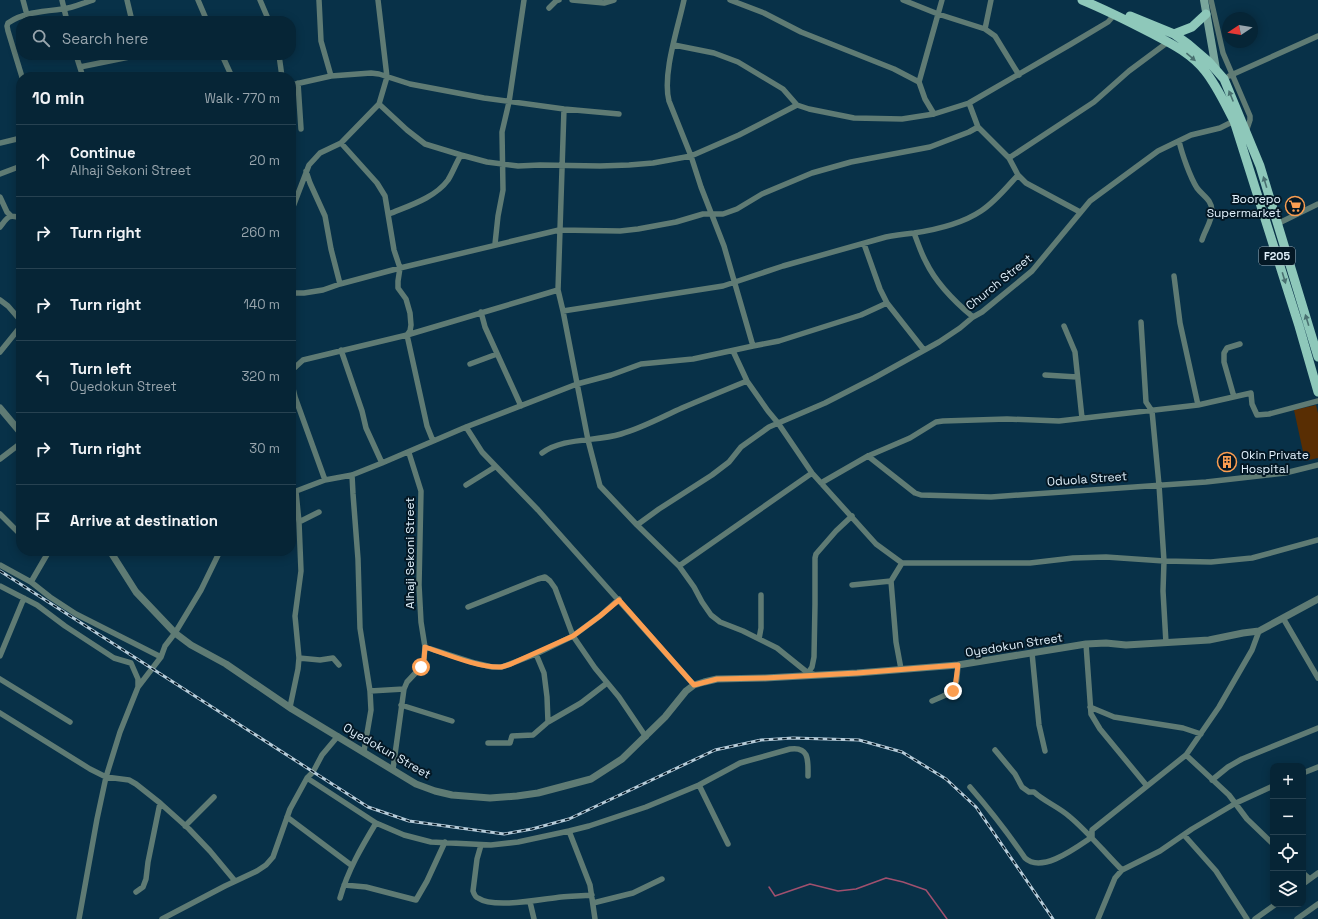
<!DOCTYPE html>
<meta charset="utf-8">
<style>
body{margin:0;font-family:"Space Grotesk",sans-serif;background:#143142;color:#f1f3f6}
.controls{position:absolute;right:12px;bottom:12px;display:grid;overflow:hidden;border-radius:8px;box-shadow:0 2px 10px #0003}
.controls button{width:36px;height:36px;display:grid;place-items:center;padding:0;border:0;border-bottom:1px solid #274251;background:#062536;color:#f1f3f6;font:20px sans-serif}
.compass{position:absolute;left:1222px;top:12px;width:36px;height:36px;border-radius:50%;background:#062536;box-shadow:0 2px 10px #0003;rotate:258deg}
.stop{position:absolute;width:12px;height:12px;margin:-9px;border:3px solid #fb9e51;border-radius:50%;background:#fff}
.stop.end{background:#fb9e51;border-color:#fff;box-shadow:0 1px 4px #0008}
.list{margin:0;padding:0;list-style:none}
h2{display:flex;justify-content:space-between;align-items:center;height:52px;margin:0;padding:0 16px;font-size:17px}
h2 small{font-size:13px;font-weight:400;color:#98a5ad}
.list li{display:grid;grid-template-columns:26px 1fr auto;gap:12px;align-items:center;box-sizing:border-box;height:72px;padding:0 16px;border-top:1px solid #274251}
.list b{display:block;font-size:15px;white-space:nowrap}
.list p{margin:0;font-size:13px;white-space:nowrap;color:#98a5ad}
.list em{font-size:13px;font-style:normal;color:#98a5ad}
.icon{flex:none;width:22px;height:22px;fill:none;stroke:currentColor;stroke-width:2;stroke-linecap:round;stroke-linejoin:round}
.map{position:relative;flex:none;width:1318px;height:919px;overflow:hidden}
.search{position:absolute;background:#062536;box-shadow:0 2px 10px #0003;left:16px;top:16px;width:280px;height:44px;display:flex;align-items:center;gap:10px;box-sizing:border-box;padding:0 14px;border-radius:16px;color:#98a5ad;font-size:15px}
.panel{position:absolute;background:#062536;box-shadow:0 2px 10px #0003;left:16px;top:72px;width:280px;height:484px;border-radius:16px}
.map>svg:first-child{display:block}
</style>
<div class="map">
<svg width="1318" height="919" viewBox="0 0 1318 919">
<rect width="100%" height="100%" fill="#083148"/>
<!-- green -->
<path fill="#592e03" d="M 1316,405 L 1318,413 L 1318,458 L 1305,461 L 1294,410 Z"/>
<g fill="none" stroke-linecap="round" stroke-linejoin="round">
<!-- stream -->
<path stroke="#a0506e" stroke-width="1.5" d="M 769,887 L 775,896 L 810,884 L 838,891 L 856,889 L 886,878 L 903,882 L 926,890 L 947,919"/>
<!-- minor -->
<path stroke="#5f7b74" stroke-width="5.5" d="M 23,0 L 27,15
M 62,0 L 67,21
M 127,0 L 132,21
M 198,0 L 207,21
M 260,0 L 269,21
M 319,0 L 321,41 L 331,76
M 572,0 L 604,3 L 614,0
M 684,0 C 678,28 662,74 669,101 L 691,156 L 701,187 L 724,246 L 753,346
M 730,0 L 764,13 L 801,32 L 894,69 L 919,82
M 903,0 L 938,14 L 985,29 L 995,36 L 1019,75
M 1211,0 L 1223,53 L 1250,116 L 1250,120 L 1246,132
M 549,8 L 556,1 L 559,0
M 985,29 L 991,0
M 674,45 L 714,53 L 738,62 L 783,89 L 797,105 L 809,109 L 854,118 L 902,119 L 934,114 L 969,103 L 1071,44 L 1108,22 L 1115,14
M 76,55 L 83,77
M 222,55 L 232,77
M 279,55 L 282,77
M 80,67 L 139,55
M 1229,76 L 1318,36
M 22,77 L 8,31 L 7,26 L 8,23 C 24,12 45,11 63,9 C 73,8 83,3 93,0
M 298,83 L 301,129
M 291,85 L 331,76 L 371,73 L 379,74 L 410,84 L 484,98 L 564,109 L 619,114
M 969,103 L 978,127 L 1009,158 L 1018,175 L 1026,183 L 1080,212
M 379,104 L 407,130 L 425,144 L 461,155 L 487,162 L 518,166 L 540,165 L 600,166 L 629,165 L 653,163 L 691,156 L 739,135 L 797,105
M 564,109 L 558,290 L 563,311 L 588,440 L 600,486 L 637,525 L 679,566 L 694,587 L 702,602 L 711,615 L 720,622 L 743,631 L 777,648 L 808,673 L 813,674
M 934,114 L 925,99 L 919,82 L 942,0
M 1179,141 C 1182,154 1190,177 1197,188 C 1203,196 1212,200 1212,211 C 1212,221 1205,230 1202,240
M 0,143 L 21,138
M 341,143 L 377,183 L 385,196 L 394,250 L 400,268 L 398,281 L 398,288 L 406,299 L 410,313 L 411,325 L 410,331 L 407,335 L 427,426 L 433,441
M 1009,158 L 1094,102 L 1129,71 L 1168,42
M 306,171 L 310,183 L 325,216 L 331,249 L 340,284
M 0,174 L 21,166
M 0,197 L 7,212 L 11,216
M 291,212 L 309,165 L 320,153 L 341,143 L 379,104 L 387,77 L 378,0
M 389,214 C 408,206 435,198 448,180 C 453,172 456,163 461,155
M 1277,224 L 1318,204
M 0,227 C 8,217 8,214 21,218
M 914,233 C 918,243 921,253 926,262 C 936,283 955,302 973,317
M 495,244 L 498,216 L 503,190 L 502,132 L 509,102 L 524,0
M 864,244 L 880,289 L 887,303 L 924,350
M 1174,276 L 1180,323 L 1198,405
M 291,293 L 304,293 L 323,290 L 340,284 L 400,268 L 559,230 L 620,231 L 638,229 L 676,222 L 703,214 L 723,214 L 737,209 L 762,194 L 812,173 L 851,162 L 930,147 L 969,132 L 978,127
M 0,300 L 8,306 L 21,321
M 563,311 L 723,286 L 783,266 L 886,237 C 895,235 904,234 914,233 C 934,230 963,223 981,211 C 995,202 1007,187 1018,175
M 481,312 L 485,327 L 521,406
M 1141,322 L 1146,402 L 1152,411 L 1159,485 L 1164,561 L 1163,591 L 1166,643
M 1064,326 L 1075,352 L 1082,418
M 341,350 L 362,411 L 366,428 L 382,463
M 733,351 L 747,381 L 768,411 L 778,423 L 812,473 L 876,544 L 902,563 L 1030,563 L 1073,558 L 1106,557 L 1164,561 L 1211,562 L 1252,558 L 1318,540
M 0,352 L 21,326
M 470,364 L 497,354
M 291,371 L 303,360 L 407,335 L 558,290
M 1045,375 L 1077,377
M 291,380 L 295,397 L 325,480
M 1234,397 L 1224,362 L 1224,353 L 1227,348 L 1240,344
M 466,427 L 482,452 L 538,510 L 694,685
M 542,453 C 564,437 595,442 621,434 C 642,428 662,417 682,408 C 703,399 725,390 747,381
M 868,456 L 915,493 L 921,495 L 991,497 L 1206,482 L 1285,473 L 1318,465
M 0,459 L 21,443
M 352,475 L 353,494 L 358,559 L 360,628 L 370,691 L 371,710 L 364,751
M 821,483 L 868,456 L 910,438 L 936,422 L 943,421 L 1007,419 L 1059,421 L 1198,405 L 1251,393 L 1252,404 L 1257,415 L 1269,414 L 1318,401
M 466,485 L 495,467
M 291,493 L 325,480 L 352,475 L 382,463 L 466,427 L 577,384 L 611,375 L 641,364 L 693,359 L 753,346 L 779,341 L 861,315 L 887,303
M 0,514 L 21,535
M 299,522 L 319,512
M 637,525 L 659,509 L 712,475 L 729,462 L 741,447 L 769,427 L 825,403 L 874,378 L 939,342 L 960,328 L 973,317 L 982,312 L 1032,271 L 1090,201 L 1158,151 L 1191,135 L 1220,128 L 1234,121
M 40,551 L 46,555
M 0,565 L 31,582 L 50,597 L 76,614 L 161,657
M 679,566 L 812,473
M 31,582 L 49,551
M 852,585 L 891,581
M 0,586 L 37,605 L 65,626 L 114,658 L 131,663 L 138,679 L 138,687
M 468,607 L 538,579 L 545,577 L 550,581 L 555,588 L 573,636 L 595,668 L 619,697 L 646,737
M 1283,618 L 1318,678
M 759,639 L 761,628 L 761,595
M 1086,644 L 1091,714 L 1100,729 L 1147,786
M 425,647 L 475,663 L 492,667 L 502,667 L 536,654 L 573,636 L 600,616 L 619,599
M 1032,653 L 1039,725 L 1045,751
M 536,654 L 544,673 L 547,697 L 548,722
M 0,656 L 24,598
M 299,658 L 320,660 L 333,658 L 339,665
M 901,669 L 896,642 L 891,581 L 902,563
M 808,673 L 812,667 L 814,657 L 815,604 L 815,558 L 816,554 L 836,531 L 852,516
M 0,679 L 70,722
M 370,691 L 404,689
M 932,701 C 957,690 956,692 958,665
M 401,705 L 452,721
M 290,707 L 298,669 L 299,658 L 295,616 L 301,571 L 299,522 L 296,492
M 1090,707 L 1114,717 L 1183,728 L 1201,734
M 0,713 L 90,769 L 106,777 L 129,780 L 136,784 L 160,803 L 189,829 L 210,851 L 235,881
M 488,743 L 510,743 L 512,736 L 533,735 L 548,722 L 581,703 L 607,683
M 995,750 L 1015,774 L 1022,787 L 1029,792 L 1034,792 C 1045,802 1059,807 1070,817 C 1089,833 1104,852 1122,870
M 1186,755 L 1229,795 L 1247,819 L 1273,844
M 393,769 L 404,689 L 407,682 L 421,667 L 424,659 L 425,647 L 421,622 L 419,585 L 421,491 L 409,453
M 1303,773 L 1318,767
M 307,778 L 376,823 L 404,835 L 431,842 L 491,845 L 518,842 L 569,831 L 589,826 L 646,807 L 699,785 L 740,763 L 790,749 C 810,746 808,762 808,776
M 1212,780 L 1228,767 L 1242,759 L 1318,728
M 699,785 L 728,844
M 970,787 C 990,810 1008,833 1025,858 C 1042,874 1077,847 1092,837 L 1092,830 L 1186,755 L 1219,707 L 1252,650 L 1259,631
M 287,817 L 351,865
M 185,826 L 214,797
M 569,831 L 590,885 L 595,919
M 1184,835 L 1216,871 L 1247,919
M 481,845 L 477,859 L 473,891 C 474,894 475,897 478,898 C 494,909 542,899 561,897 C 572,896 582,896 592,895
M 1303,873 L 1310,879
M 1303,884 L 1318,873
M 344,885 L 366,887 L 416,900 L 427,881 L 445,842
M 136,892 L 143,887 L 146,879 L 148,862 L 160,803
M 340,898 C 348,870 361,848 376,823
M 530,902 L 534,919
M 593,903 L 633,893 L 662,879
M 79,919 L 97,819 L 106,777 L 120,732 L 138,687 L 161,657 L 165,646 L 175,633 L 201,590 L 220,551
M 162,919 L 225,886 L 257,871 L 266,865 L 273,857 L 290,809 L 307,778 L 313,772 L 322,755 L 338,736
M 1098,919 L 1115,878 L 1122,870 L 1160,851 L 1192,829 L 1236,803 L 1273,786
M 1255,919 L 1276,904
M 1297,919 L 1318,904"/>
<!-- tertiary -->
<path stroke="#5f7b74" stroke-width="7" d="M 0,408 L 21,433
M 110,551 L 136,592 L 175,633 L 191,645 L 226,664 L 292,709 L 416,784 L 435,791 L 452,795 L 490,798 L 517,796 L 538,793 L 591,779 L 622,759 L 665,717 L 686,691 L 694,685 L 704,682 L 717,679 L 765,678 L 857,673 L 958,665 L 1086,644 L 1106,643 L 1126,645 L 1209,640 L 1243,633 L 1259,631 L 1318,599"/>
<!-- secondary -->
<path stroke="#7aa69c" stroke-width="8" d="M 1204,0 L 1216,69"/>
<!-- primary -->
<path stroke="#8ec8ba" stroke-width="9" d="M 1082,0 C 1106,10 1128,21 1151,33 C 1170,43 1191,53 1205,71 C 1217,86 1225,104 1234,121 L 1299,326 L 1318,392
M 1130,16 L 1174,34 L 1188,44 L 1209,62 L 1224,79 L 1260,166 L 1318,357
M 1174,34 L 1192,27 L 1206,14"/>
<defs>
<path id="rail" d="M 0,571 L 368,807 L 409,821 L 504,834 L 532,829 L 569,819 L 715,750 L 761,740 L 793,738 L 859,740 L 902,752 L 946,779 L 976,807 L 1053,919"/>
</defs>
<!-- rail casing -->
<use href="#rail" stroke="#b7ccd9" stroke-width="3"/>
<!-- rail -->
<use href="#rail" stroke="#041825" stroke-width="1.5" stroke-dasharray="4.5" stroke-linecap="butt"/>
</g>
<!-- one-way arrows -->
<defs><path id="oneway-solid" d="M-6-.8H1V-3.2L6.5 0L1 3.2V.8H-6Z"/></defs>
<g fill="#497070">
<use href="#oneway-solid" transform="translate(1191 57) rotate(40)"/>
<use href="#oneway-solid" transform="translate(1231 96) rotate(-112)"/>
<use href="#oneway-solid" transform="translate(1265 182) rotate(-107)"/>
<use href="#oneway-solid" transform="translate(1284 278) rotate(73)"/>
<use href="#oneway-solid" transform="translate(1307 320) rotate(-107)"/>
</g>
<g fill="none" stroke-linecap="round" stroke-linejoin="round">
<!-- route -->
<path stroke="#fb9e51" stroke-width="5" d="M 421,667 L 424,659 L 425,647 C 446,654 479,668 501,667 C 505,666 509,665 513,663 L 573,636 L 600,616 L 619,600 L 694,685 L 717,679 L 765,678 L 857,673 L 958,665 L 955,687 L 953,691"/>
</g>
<!-- icons -->
<defs>
<symbol id="supermarket-ring" viewBox="-11 -11 22 22"><circle r="9.5" fill="#041825" stroke="#fb9e51" stroke-width="1.5"/><path d="M-6-5.5h2.5l.6 2H6L4.5 2H-2.5L-4.4-4H-6ZM-1.5 3.2a1.3 1.3 0 1 0 .1 0ZM3 3.2a1.3 1.3 0 1 0 .1 0Z" fill="#fb9e51"/></symbol>
<symbol id="building-ring" viewBox="-11 -11 22 22"><circle r="9.5" fill="#041825" stroke="#fb9e51" stroke-width="1.5"/><path d="M-4-6H4V6H1V3H-1V6H-4ZM-2.5-4.3h1.7v1.8h-1.7ZM.8-4.3h1.7v1.8H.8ZM-2.5-1h1.7V.8h-1.7ZM.8-1h1.7V.8H.8Z" fill="#fb9e51"/></symbol>
</defs>
<g fill-rule="evenodd">
<use href="#supermarket-ring" x="1284" y="195" width="22" height="22"/>
<use href="#building-ring" x="1216" y="451" width="22" height="22"/>
</g>
<g text-anchor="middle" dominant-baseline="central" stroke-width="4" stroke-linejoin="round" paint-order="stroke">
<!-- shield labels -->
<rect fill="#041825" stroke="#9fb0bc" stroke-width="1" x="1259" y="247" width="36" height="18" rx="3"/>
<g font-size="11" font-weight="bold" fill="#e1f1fc">
<text x="1277" y="256">F205</text>
</g>
<!-- poi labels -->
<g font-size="12" fill="#e1f1fc" stroke="#041825" text-anchor="end">
<text x="1281" y="199">Boorepo<tspan x="1281" dy="14">Supermarket</tspan></text>
<text x="1241" y="455" text-anchor="start">Okin Private<tspan x="1241" dy="14">Hospital</tspan></text>
</g>
<!-- street labels -->
<g font-size="12" fill="#e1f1fc" stroke="#041825">
<text transform="translate(999 282) rotate(-39)">Church Street</text>
<text transform="translate(1087 479) rotate(-4)">Oduola Street</text>
<text transform="translate(410 553) rotate(-90)">Alhaji Sekoni Street</text>
<text transform="translate(1014 645) rotate(-9)">Oyedokun Street</text>
<text transform="translate(387 751) rotate(30)">Oyedokun Street</text>
</g>
</g>
</svg>
<div class="controls">
<button>+</button>
<button>−</button>
<button><svg class="icon" aria-label="locate" viewBox="0 0 24 24"><circle cx="12" cy="12" r="6"/><path d="M12 2v4M12 18v4M2 12h4M18 12h4"/></svg></button>
<button><svg class="icon" aria-label="layers" viewBox="0 0 24 24"><path d="M12 4l9 5-9 5-9-5zM3 14l9 5 9-5"/></svg></button>
</div>
<svg class="compass" viewBox="-18 -18 36 36"><path d="M0-13l5 13h-10z" fill="#e53935"/><path d="M0 13l5-13h-10z" fill="#98a5ad"/></svg>
<div class="stop" style="left:421px;top:667px"></div>
<div class="stop end" style="left:953px;top:691px"></div>
<div class="search"><svg class="icon" aria-label="search" viewBox="0 0 24 24"><circle cx="10" cy="10" r="6"/><path d="M15 15l6 6"/></svg>Search here</div>
<section class="panel">
<h2>10 min<small>Walk · 770 m</small></h2>
<ul class="list">
<li><svg class="icon" aria-label="ahead" viewBox="0 0 24 24"><path d="M12 20V5M6 11l6-6 6 6"/></svg><div><b>Continue</b><p>Alhaji Sekoni Street</p></div><em>20 m</em></li>
<li><svg class="icon" aria-label="right" viewBox="0 0 24 24"><path d="M7 20v-9h11M14 6l5 5-5 5"/></svg><div><b>Turn right</b></div><em>260 m</em></li>
<li><svg class="icon" aria-label="right" viewBox="0 0 24 24"><path d="M7 20v-9h11M14 6l5 5-5 5"/></svg><div><b>Turn right</b></div><em>140 m</em></li>
<li><svg class="icon" aria-label="left" viewBox="0 0 24 24"><path d="M17 20v-9H6M10 6l-5 5 5 5"/></svg><div><b>Turn left</b><p>Oyedokun Street</p></div><em>320 m</em></li>
<li><svg class="icon" aria-label="right" viewBox="0 0 24 24"><path d="M7 20v-9h11M14 6l5 5-5 5"/></svg><div><b>Turn right</b></div><em>30 m</em></li>
<li><svg class="icon" aria-label="arrive" viewBox="0 0 24 24"><path d="M6 21V4h12l-3 4 3 4H6"/></svg><div><b>Arrive at destination</b></div></li>
</ul>
</section>
</div>
